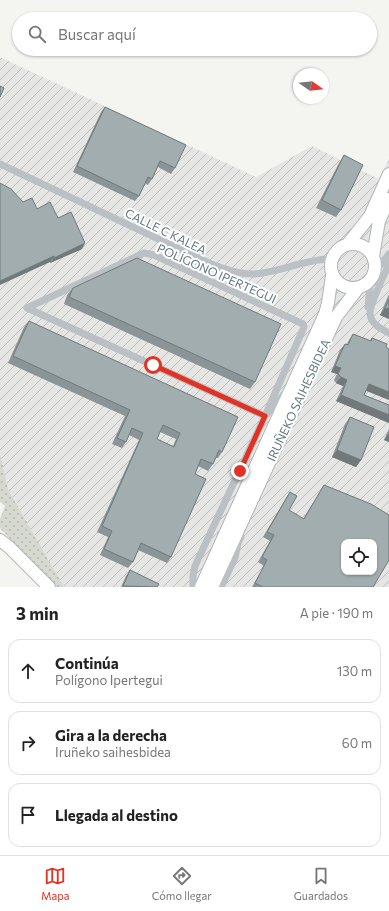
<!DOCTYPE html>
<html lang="es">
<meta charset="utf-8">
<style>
body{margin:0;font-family:Commissioner,sans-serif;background:#f2f2f2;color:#222}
.controls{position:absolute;right:12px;bottom:12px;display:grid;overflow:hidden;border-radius:8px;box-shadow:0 1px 3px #0004}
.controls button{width:36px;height:36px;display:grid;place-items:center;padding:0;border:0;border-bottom:1px solid #e0e0e0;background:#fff;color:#222;font:20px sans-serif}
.compass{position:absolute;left:293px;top:68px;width:36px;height:36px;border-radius:50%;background:#fff;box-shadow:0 1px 3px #0004;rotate:104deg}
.stop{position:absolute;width:12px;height:12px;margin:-9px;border:3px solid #e23223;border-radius:50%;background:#fff}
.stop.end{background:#e23223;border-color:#fff;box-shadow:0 1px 4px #0008}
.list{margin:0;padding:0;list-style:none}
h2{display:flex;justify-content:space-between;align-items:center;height:52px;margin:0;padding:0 16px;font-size:17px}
h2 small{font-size:13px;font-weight:400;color:#767676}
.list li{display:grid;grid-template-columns:26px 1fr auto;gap:12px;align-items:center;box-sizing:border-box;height:64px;margin:0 8px 8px;padding:0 8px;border:1px solid #e0e0e0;border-radius:12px}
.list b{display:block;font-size:15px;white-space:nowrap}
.list p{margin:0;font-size:13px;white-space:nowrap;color:#767676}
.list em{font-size:13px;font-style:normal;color:#767676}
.icon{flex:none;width:22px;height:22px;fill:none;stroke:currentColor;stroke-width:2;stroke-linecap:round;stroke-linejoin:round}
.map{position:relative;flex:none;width:389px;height:587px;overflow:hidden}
.search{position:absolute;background:#fff;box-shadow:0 1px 3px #0004;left:12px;right:12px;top:12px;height:44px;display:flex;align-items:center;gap:10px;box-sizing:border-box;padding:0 14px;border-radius:22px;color:#767676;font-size:15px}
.sheet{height:268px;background:#fff}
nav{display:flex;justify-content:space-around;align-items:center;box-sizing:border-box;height:56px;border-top:1px solid #e0e0e0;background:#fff;font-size:11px;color:#767676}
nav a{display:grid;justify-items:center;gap:2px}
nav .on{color:#e23223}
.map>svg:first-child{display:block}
</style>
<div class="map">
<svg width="389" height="587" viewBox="0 0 389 587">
<defs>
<pattern id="industrial-furrows" width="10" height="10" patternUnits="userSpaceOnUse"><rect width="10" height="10" fill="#e5e5e4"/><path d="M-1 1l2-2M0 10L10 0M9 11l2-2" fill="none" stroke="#bdbebe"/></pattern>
<pattern id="grass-dots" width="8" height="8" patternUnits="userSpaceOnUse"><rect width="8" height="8" fill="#d5d9d0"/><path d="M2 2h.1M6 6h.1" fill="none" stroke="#b0b5ae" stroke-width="1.8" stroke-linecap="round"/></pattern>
</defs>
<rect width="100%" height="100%" fill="#f4f4f0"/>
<!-- industrial -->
<path fill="url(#industrial-furrows)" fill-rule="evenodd" d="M 0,57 L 256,177 L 312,146 L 379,179 L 389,159 L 389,587 L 64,587 L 8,489 L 0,453 ZM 344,542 L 374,542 L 374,572 L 344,572 Z"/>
<!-- grass -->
<path fill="url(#grass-dots)" d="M 0,453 L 8,489 L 64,587 L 54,587 L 0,528 L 0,519 L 5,506 L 0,502 Z"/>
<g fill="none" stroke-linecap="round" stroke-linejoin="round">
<defs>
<path id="highway" d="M331 266a22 22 0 1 1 44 0a22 22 0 1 1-44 0Z
M 347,245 L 370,216 L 389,174
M 373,256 L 379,221 L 389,199
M 0,540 L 9,547 L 49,587
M 201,587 L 325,314 L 328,303 L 332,275
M 212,587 L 336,317 L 358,288"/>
</defs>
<!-- highway casing -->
<use href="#highway" stroke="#b0b5b7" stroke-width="14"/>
<!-- minor -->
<path stroke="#bac0c3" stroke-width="7" d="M 0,164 L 209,263 C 223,269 237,274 252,274 C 279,273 304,259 331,259
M 144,253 L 154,255 L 303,324 L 304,327 L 265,416 L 27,308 Z
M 389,264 C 385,273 369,306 370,314 C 371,324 381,329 389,333
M 375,270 L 380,265 L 389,254
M 368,307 L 370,288 L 369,282
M 193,587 L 193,576 L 195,566 L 265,416 L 276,405 L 283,395
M 221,587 L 235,558 L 238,543 L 241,537"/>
<!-- highway -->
<use href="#highway" stroke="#fff" stroke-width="12"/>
</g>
<!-- wall -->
<path fill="#8b9597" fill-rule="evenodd" d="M 105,107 L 175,168 L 171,174 L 158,167 L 152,179 L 148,185 L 145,183 L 139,196 L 135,201 L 73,172 L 101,112 Z
M 344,155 L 341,210 L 336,217 L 316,208 L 339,163 Z
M 23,202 L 58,218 L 82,249 L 50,263 Z
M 73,288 L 255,382 L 250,389 L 64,304 L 67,295 Z
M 389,294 L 389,319 L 380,315 Z
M 29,321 L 222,452 L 218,458 L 216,458 L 213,464 L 208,471 L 198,466 L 195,474 L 171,557 L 167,563 L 138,550 L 133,562 L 128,568 L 100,555 L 108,537 L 97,532 L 139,440 L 129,435 L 126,442 L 122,448 L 112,444 L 125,416 L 8,363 L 24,327 ZM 160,432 L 176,439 L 173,446 L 157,439 Z
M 353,334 L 370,341 L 372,338 L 386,347 L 389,400 L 366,390 L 364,395 L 389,405 L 389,423 L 336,401 L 343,386 L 336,383 L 334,380 L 337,374 L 331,372 L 340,350 L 345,344 L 347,345 L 349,340 Z
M 350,417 L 361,460 L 356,467 L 332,457 L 345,424 Z
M 389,429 L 389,442 L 384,440 Z
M 324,485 L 373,587 L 252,587 L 264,566 L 258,562 L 270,541 L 263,537 L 286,498 L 290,492 L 289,510 L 303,519 Z
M 130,570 L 157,587 L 121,587 L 126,576 Z"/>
<!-- shaded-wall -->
<path fill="#71797b" d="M 85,243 L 82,249 L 50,263 L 54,258 Z
M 54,256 L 50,262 L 0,285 L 0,281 Z
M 385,308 L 389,309 L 389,319 L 380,315 Z
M 335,366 L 341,368 L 337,374 L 331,372 Z
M 341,377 L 347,380 L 343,386 L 336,383 Z
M 369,384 L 389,392 L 389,400 L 364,390 Z
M 341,395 L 389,415 L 389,423 L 336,401 Z
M 388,434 L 389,434 L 389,442 L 384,440 Z
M 337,450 L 361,460 L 356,467 L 332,457 Z"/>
<!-- building -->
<path fill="#a2adb0" stroke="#71797b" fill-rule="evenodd" d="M 0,86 L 4,88 L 0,97 Z
M 105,107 L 186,145 L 175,168 L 160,161 L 152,179 L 148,177 L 139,196 L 77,166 Z
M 344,155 L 363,165 L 341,210 L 322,200 Z
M 0,183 L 11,189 L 23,202 L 32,198 L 37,209 L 50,202 L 58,218 L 71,212 L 85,243 L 54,258 L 54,256 L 0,281 Z
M 137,258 L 281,324 L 255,382 L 69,297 L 73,288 Z
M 389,299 L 389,309 L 385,308 Z
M 29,321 L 238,417 L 222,452 L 219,450 L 213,464 L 201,459 L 195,474 L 206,479 L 171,557 L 141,543 L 133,562 L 104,549 L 112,531 L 102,526 L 143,433 L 132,428 L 126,442 L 117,438 L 130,410 L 13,356 ZM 163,425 L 180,433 L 174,447 L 157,439 Z
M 353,334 L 371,341 L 372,338 L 387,344 L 386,347 L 389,349 L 389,392 L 369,384 L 364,395 L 389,405 L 389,415 L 341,395 L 347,380 L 341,377 L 338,374 L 341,368 L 335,366 L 345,344 L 348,345 Z
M 350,417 L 374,427 L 361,460 L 337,450 Z
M 324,485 L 371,504 L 389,515 L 389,560 L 373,587 L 263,587 L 255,583 L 267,560 L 262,557 L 274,535 L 267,532 L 290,492 L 297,496 L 289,510 L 304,519 ZM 344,542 L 374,542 L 374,572 L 344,572 Z
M 130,570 L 159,584 L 157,587 L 123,586 Z"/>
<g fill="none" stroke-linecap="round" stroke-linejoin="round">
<!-- route -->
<path stroke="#e23223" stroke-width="5" d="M 153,365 L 265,416 L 240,471"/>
</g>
<g text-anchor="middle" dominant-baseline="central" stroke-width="4" stroke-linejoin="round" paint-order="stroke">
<!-- street labels -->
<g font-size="12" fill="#637981" stroke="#fff">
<text transform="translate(166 231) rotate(26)">CALLE C KALEA</text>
<text transform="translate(217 273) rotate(24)">POLÍGONO IPERTEGUI</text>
<text transform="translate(298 400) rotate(-65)">IRUÑEKO SAIHESBIDEA</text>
</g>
</g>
</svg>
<div class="controls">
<button><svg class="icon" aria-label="locate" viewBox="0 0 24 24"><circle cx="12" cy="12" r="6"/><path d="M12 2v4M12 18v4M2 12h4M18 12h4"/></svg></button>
</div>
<svg class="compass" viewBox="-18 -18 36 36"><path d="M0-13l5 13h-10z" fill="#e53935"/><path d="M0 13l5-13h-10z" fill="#767676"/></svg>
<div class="stop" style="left:153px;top:365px"></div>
<div class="stop end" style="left:240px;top:471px"></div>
<div class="search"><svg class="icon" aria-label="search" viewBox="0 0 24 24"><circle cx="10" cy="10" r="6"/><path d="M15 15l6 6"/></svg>Buscar aquí</div>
</div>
<section class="sheet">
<h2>3 min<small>A pie · 190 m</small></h2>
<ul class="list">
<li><svg class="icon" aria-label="ahead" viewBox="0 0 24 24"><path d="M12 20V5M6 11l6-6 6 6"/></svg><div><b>Continúa</b><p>Polígono Ipertegui</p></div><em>130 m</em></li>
<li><svg class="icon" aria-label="right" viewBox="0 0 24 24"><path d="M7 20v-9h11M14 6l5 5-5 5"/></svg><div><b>Gira a la derecha</b><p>Iruñeko saihesbidea</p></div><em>60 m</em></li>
<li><svg class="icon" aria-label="arrive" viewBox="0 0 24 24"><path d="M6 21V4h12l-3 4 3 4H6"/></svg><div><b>Llegada al destino</b></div></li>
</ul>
</section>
<nav>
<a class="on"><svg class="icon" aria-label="map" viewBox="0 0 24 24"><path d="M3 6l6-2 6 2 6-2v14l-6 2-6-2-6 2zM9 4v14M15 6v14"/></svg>Mapa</a>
<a><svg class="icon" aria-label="directions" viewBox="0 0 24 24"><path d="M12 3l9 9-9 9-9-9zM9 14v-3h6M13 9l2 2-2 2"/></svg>Cómo llegar</a>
<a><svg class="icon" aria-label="saved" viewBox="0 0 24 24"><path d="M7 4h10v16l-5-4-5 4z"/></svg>Guardados</a>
</nav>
